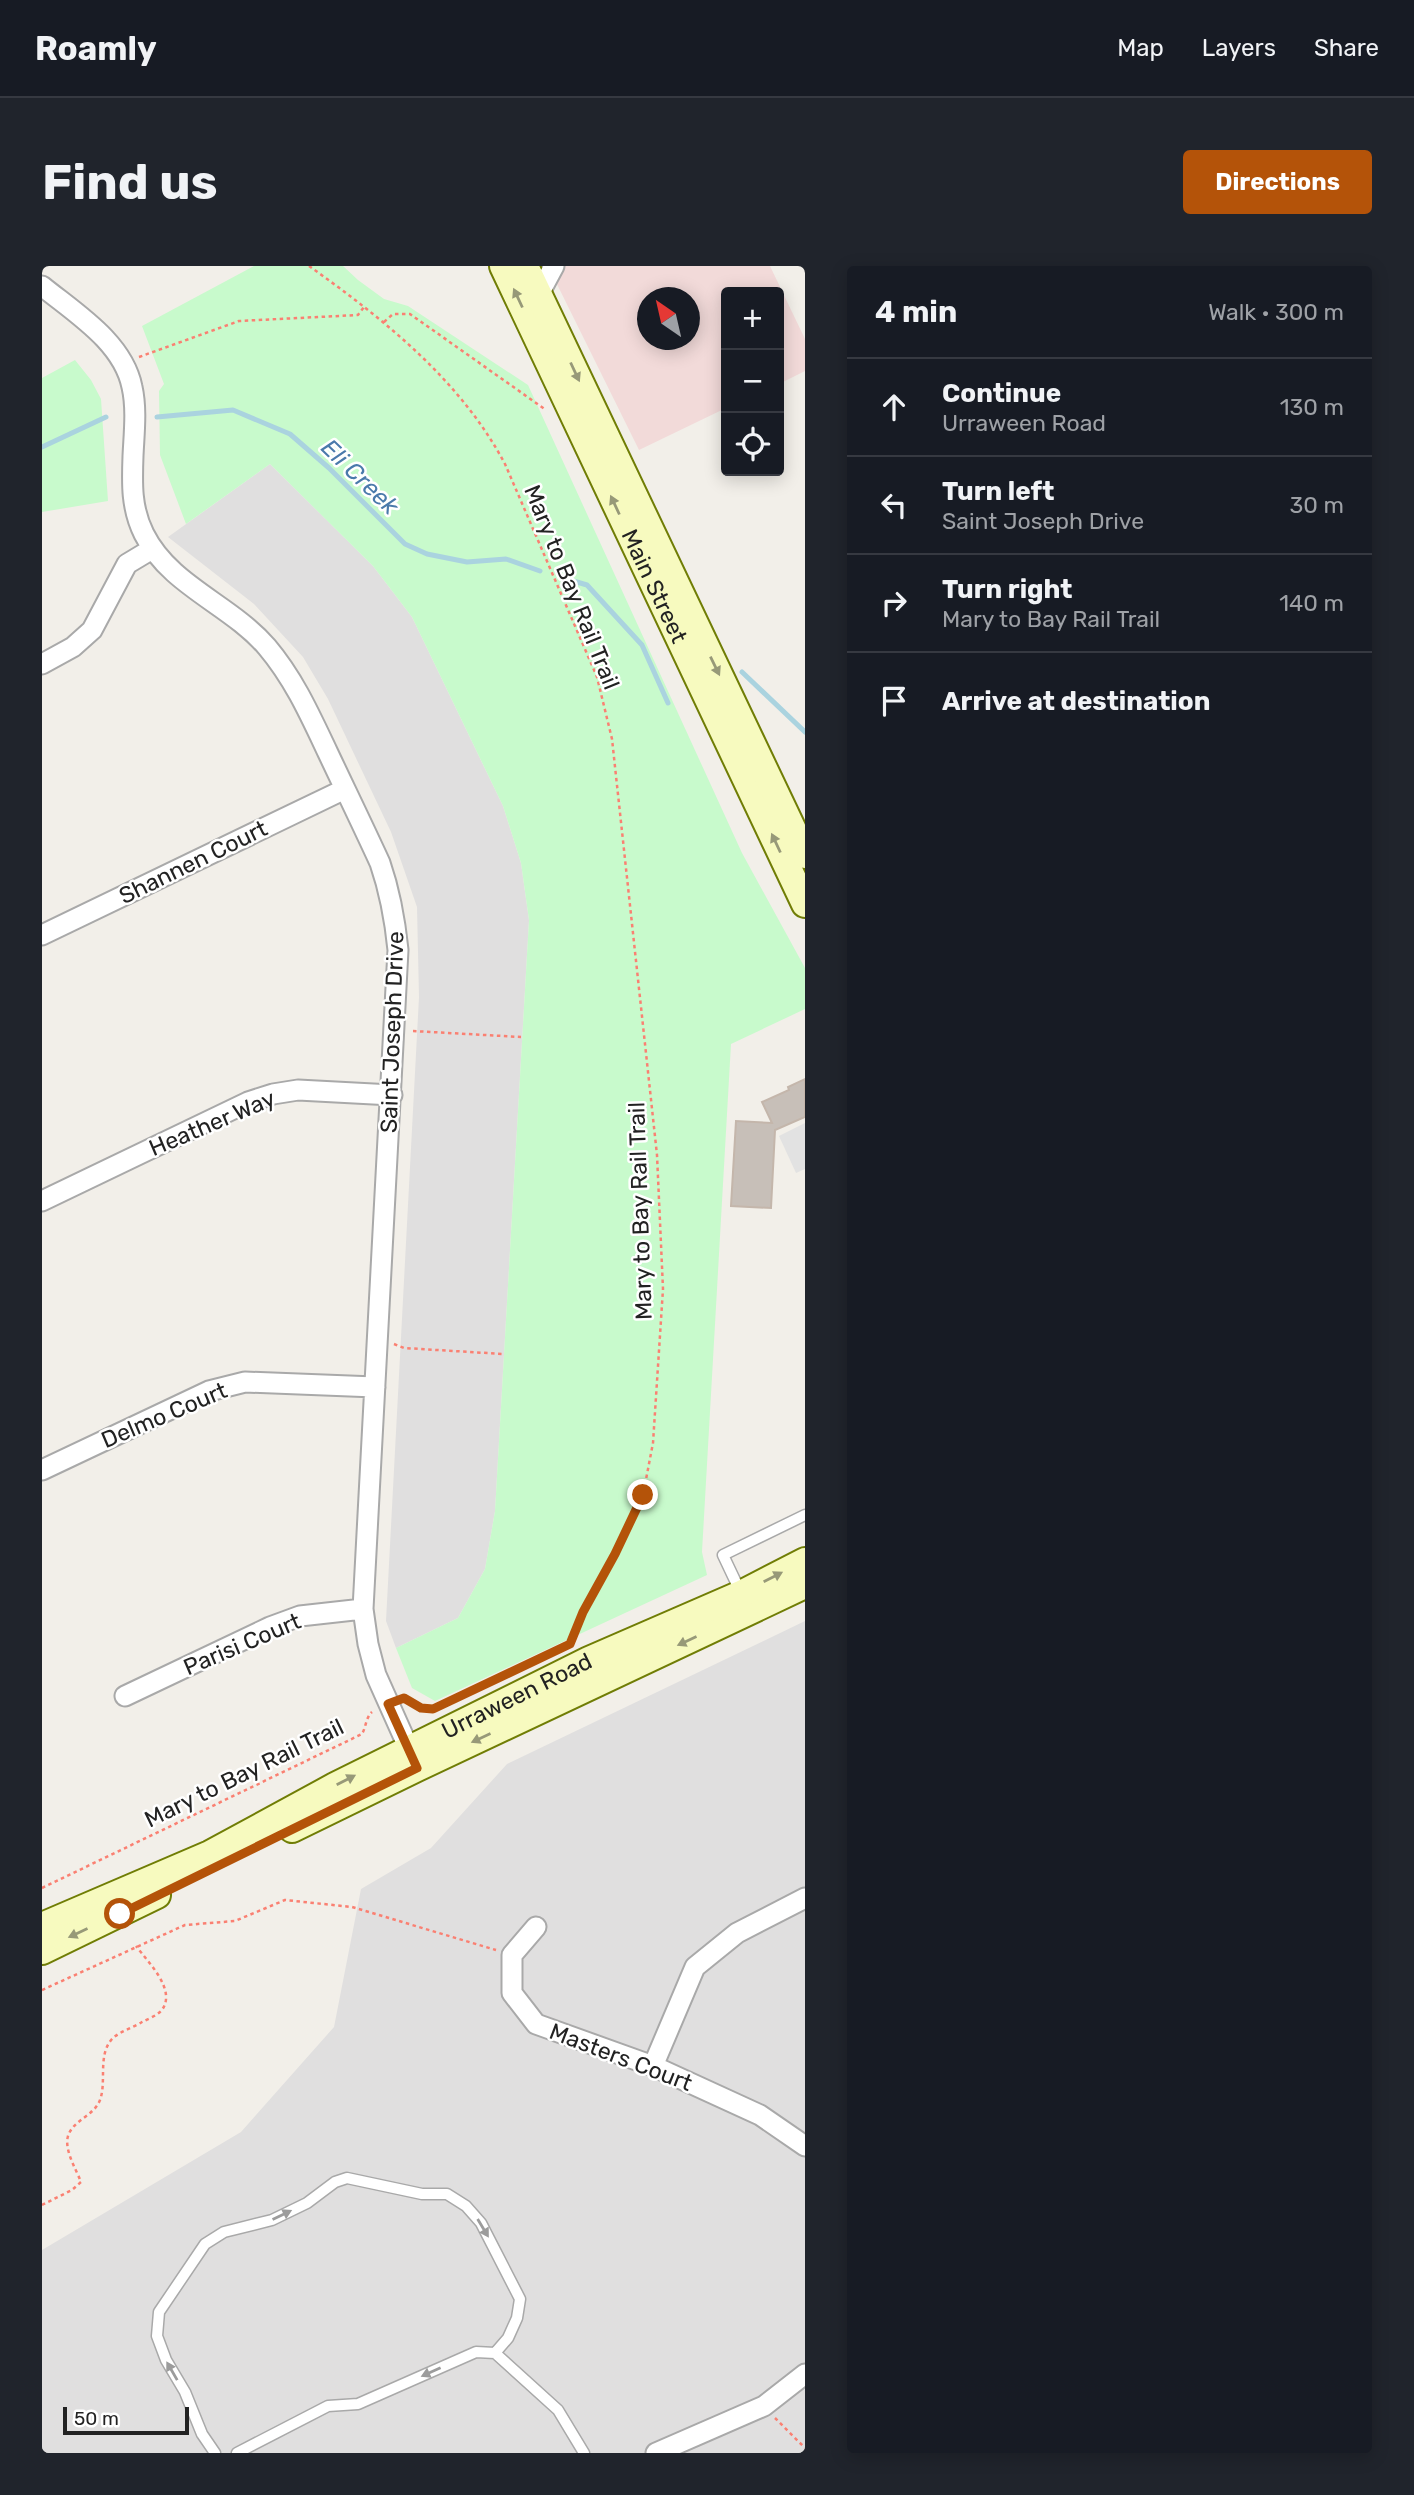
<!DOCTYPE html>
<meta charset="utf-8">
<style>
body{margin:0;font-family:Rubik,sans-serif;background:#20242c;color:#f1f3f6}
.controls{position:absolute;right:21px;top:21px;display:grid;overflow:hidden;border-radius:7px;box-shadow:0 4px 18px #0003}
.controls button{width:63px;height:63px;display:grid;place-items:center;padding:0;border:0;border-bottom:2px solid #363941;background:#171b24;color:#f1f3f6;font:35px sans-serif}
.compass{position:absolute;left:595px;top:21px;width:63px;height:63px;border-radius:50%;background:#171b24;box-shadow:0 4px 18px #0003;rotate:326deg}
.scale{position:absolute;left:21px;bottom:18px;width:126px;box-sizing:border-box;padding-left:7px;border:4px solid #222;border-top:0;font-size:19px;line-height:24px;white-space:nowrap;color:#222;-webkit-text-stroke:5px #fff;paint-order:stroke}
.stop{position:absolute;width:21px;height:21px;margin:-16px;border:5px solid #b45309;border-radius:50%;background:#fff}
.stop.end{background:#b45309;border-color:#fff;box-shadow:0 2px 7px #0008}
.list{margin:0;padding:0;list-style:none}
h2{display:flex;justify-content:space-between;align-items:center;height:91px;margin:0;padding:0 28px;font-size:30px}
h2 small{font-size:23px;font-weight:400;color:#9ea1a6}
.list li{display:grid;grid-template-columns:46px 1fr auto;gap:21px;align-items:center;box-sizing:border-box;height:98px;padding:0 28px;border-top:2px solid #363941}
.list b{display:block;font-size:26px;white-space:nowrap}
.list p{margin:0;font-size:23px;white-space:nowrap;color:#9ea1a6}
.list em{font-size:23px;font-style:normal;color:#9ea1a6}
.icon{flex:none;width:38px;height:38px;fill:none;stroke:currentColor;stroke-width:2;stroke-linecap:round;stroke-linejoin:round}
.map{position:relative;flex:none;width:763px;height:2187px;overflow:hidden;border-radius:7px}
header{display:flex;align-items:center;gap:42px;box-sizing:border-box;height:98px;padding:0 35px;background:#171b24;border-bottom:2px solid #363941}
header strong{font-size:33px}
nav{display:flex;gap:38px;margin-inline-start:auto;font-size:24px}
.intro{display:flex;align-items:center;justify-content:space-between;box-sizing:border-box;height:168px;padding:0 42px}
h1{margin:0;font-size:49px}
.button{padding:18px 32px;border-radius:7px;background:#b45309;color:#fff;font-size:24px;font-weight:700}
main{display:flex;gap:42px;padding:0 42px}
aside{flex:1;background:#171b24;border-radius:7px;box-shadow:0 4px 18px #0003}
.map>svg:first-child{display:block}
</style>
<header>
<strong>Roamly</strong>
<nav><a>Map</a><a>Layers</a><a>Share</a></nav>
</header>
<div class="intro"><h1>Find us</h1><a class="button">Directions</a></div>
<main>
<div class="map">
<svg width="763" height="2187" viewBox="0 0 763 2187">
<rect width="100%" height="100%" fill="#f2efe9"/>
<!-- residential -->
<path fill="#e0dfdf" d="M 228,198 L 331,300 L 370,351 L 461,540 L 479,597 L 487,654 L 453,1245 L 443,1303 L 416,1352 L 354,1382 L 344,1355 L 377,731 L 375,641 L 349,566 L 286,433 L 261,391 L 212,338 L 126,271 Z
M 763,1355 L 763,2187 L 0,2187 L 0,1984 L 199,1866 L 292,1761 L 319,1623 L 389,1582 L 465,1498 Z"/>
<!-- commercial -->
<path fill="#f2dad9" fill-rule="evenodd" d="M 506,0 L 728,0 L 763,73 L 763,105 L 737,118 L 737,26 L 684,26 L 684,142 L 597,184 ZM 606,32 L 648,32 L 648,74 L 606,74 Z"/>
<!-- park -->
<path fill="#c8facc" d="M 212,0 L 301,0 L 316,14 L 342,33 L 366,40 L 486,119 L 700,587 L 763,702 L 763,743 L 689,778 L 660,1286 L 665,1309 L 393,1435 L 370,1422 L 354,1382 L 416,1352 L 443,1303 L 453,1245 L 487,654 L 479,597 L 461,540 L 370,351 L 331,300 L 228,198 L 144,258 L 118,189 L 117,125 L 122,118 L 100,60 Z
M 33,94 L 49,114 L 59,133 L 66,235 L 0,246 L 0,112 Z"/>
<!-- parking -->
<path fill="#e2e2e2" d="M 763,857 L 763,903 L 754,907 L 737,870 Z"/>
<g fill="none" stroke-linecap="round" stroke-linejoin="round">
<!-- stream -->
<path stroke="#aad3df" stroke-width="5" d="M 115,151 L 191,144 L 248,168 L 287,202 L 363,278 L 385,288 L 425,296 L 464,293 L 498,305
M 0,181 L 64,151
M 528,314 L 545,319 L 600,379 L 626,437
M 700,406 L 763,466"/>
</g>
<!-- building -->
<path fill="#c7bfb8" stroke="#c4b6ab" stroke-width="2" d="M 763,813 L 763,851 L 733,864 L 729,942 L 689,940 L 694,855 L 730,857 L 720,836 L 747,824 L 746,821 Z"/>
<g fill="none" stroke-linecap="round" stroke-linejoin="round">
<defs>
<path id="lane" d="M 699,1327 L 681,1289 L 763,1249
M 173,2187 L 160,2168 L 143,2126 L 124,2094 L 115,2070 L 117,2046 L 163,1978 L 182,1966 L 230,1954 L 265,1937 L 293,1916 L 305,1912 L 380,1928 L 405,1928 L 424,1940 L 439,1957 L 478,2033 L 475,2052 L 466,2072 L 453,2087
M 195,2187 L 286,2140 L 316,2138 L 434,2086 L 453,2087 L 516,2144 L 542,2187"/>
<path id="street" d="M 0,20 C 33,47 81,76 90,121 C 95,143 92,168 91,190 C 90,217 89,242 102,268 C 128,320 188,338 225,381 C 252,413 268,449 286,487 C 303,523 321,560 338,597 C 348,626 353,654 356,684 L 321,1343 L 326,1378 L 334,1409 L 372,1494
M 497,28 L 512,0
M 0,398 L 31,381 L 50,364 L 85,298 L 110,283
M 0,669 L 303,523
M 0,935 L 206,836 L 231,828 L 256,824 L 350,829
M 0,1204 L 167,1125 L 203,1116 L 333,1121
M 83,1430 L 228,1361 L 258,1350 L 321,1343
M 494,1661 L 470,1689 L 470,1727 L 494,1758 L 611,1800 L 718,1849 L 763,1880
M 611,1800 L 653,1701 L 695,1667 L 763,1632
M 614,2187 L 722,2140 L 763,2108"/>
<g id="secondary">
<path id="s1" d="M 461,0 L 763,638"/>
<path d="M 483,0 L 763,589"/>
<path d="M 250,1563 L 375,1502 L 763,1319"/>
<path id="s2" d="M 0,1660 L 168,1588 L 293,1520 L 547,1394 L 699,1328 L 763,1295"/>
<path d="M 0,1685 L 115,1629"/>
</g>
</defs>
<!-- lane casing -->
<use href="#lane" stroke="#a9a9a9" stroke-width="13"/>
<!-- street casing -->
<use href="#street" stroke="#a9a9a9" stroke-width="23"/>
<!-- secondary casing -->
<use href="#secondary" stroke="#707d05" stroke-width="30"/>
<!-- path -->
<path stroke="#fa8072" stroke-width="2.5" stroke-dasharray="3.5 3.5" stroke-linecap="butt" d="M 267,0 C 343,54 419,115 463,198 L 555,411 L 570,473 L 615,889 L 621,1023 L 611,1177 L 601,1229 L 574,1288 L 541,1346 L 526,1379
M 342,56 L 351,48 L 368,48 L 504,144
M 97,91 L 197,55 L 316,49 L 322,41
M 371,765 L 479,771
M 352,1078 L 362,1082 L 461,1088
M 365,1433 L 379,1442 L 391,1443 L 476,1403
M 0,1622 L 320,1468 C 324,1461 324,1451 330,1446
M 0,1724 L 143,1659 L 193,1655 L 243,1634 L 310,1641 L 454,1684
M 0,1939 L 30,1924 L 39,1916 C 34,1903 22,1884 26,1870 C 31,1854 52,1850 58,1834 C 65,1815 55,1788 71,1772 C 79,1765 92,1761 100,1756 C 106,1753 114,1750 119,1745 C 136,1725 106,1696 94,1680
M 733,2152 L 763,2182"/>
<!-- lane -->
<use href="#lane" stroke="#fff" stroke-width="10"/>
<!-- street -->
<use href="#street" stroke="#fff" stroke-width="19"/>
<!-- secondary -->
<use href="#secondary" stroke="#f7fabf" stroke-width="26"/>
</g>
<!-- one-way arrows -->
<defs><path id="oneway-solid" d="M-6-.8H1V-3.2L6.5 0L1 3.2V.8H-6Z" transform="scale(1.75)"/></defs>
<g fill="#979978">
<use href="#oneway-solid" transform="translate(476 32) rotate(-115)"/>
<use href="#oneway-solid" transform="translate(533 106) rotate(65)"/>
<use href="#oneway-solid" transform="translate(573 239) rotate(-115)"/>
<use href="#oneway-solid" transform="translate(673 400) rotate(64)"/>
<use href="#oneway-solid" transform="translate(734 577) rotate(-115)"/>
<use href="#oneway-solid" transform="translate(731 1311) rotate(-27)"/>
<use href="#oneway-solid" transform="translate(645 1375) rotate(155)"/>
<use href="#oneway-solid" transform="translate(439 1472) rotate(155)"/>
<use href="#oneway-solid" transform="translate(304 1514) rotate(-27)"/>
<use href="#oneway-solid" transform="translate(36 1667) rotate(155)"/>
</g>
<g fill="#9c9c9c">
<use href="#oneway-solid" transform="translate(240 1949) rotate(-26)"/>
<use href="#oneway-solid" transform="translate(441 1962) rotate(59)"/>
<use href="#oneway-solid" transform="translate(130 2105) rotate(-120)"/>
<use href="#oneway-solid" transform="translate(389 2106) rotate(156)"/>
</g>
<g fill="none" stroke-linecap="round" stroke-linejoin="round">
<!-- route -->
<path stroke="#b45309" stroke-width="9" d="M 78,1648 L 375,1502 L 346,1438 L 362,1432 L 379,1442 L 391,1443 L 528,1378 L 541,1346 L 573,1288 L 601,1229"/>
</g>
<g text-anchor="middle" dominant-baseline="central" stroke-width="5" stroke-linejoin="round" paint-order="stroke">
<!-- street labels -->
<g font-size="23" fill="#222" stroke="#fff">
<text stroke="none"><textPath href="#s1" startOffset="354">Main Street</textPath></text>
<text transform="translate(530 321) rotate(68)">Mary to Bay Rail Trail</text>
<text transform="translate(151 596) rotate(-26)">Shannen Court</text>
<text transform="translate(350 766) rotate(-88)">Saint Joseph Drive</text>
<text transform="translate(170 857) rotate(-23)">Heather Way</text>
<text transform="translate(598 945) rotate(-92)">Mary to Bay Rail Trail</text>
<text transform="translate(122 1149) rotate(-23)">Delmo Court</text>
<text transform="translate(200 1378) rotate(-23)">Parisi Court</text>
<text stroke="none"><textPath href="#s2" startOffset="528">Urraween Road</textPath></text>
<text transform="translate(202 1507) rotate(-26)">Mary to Bay Rail Trail</text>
<text transform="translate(579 1791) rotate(21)">Masters Court</text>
</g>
<!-- water labels -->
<g font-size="24" font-style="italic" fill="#4a7aab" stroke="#fff">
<text transform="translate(318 211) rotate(44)">Eli Creek</text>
</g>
</g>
</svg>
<div class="controls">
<button>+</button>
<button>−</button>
<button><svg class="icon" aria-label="locate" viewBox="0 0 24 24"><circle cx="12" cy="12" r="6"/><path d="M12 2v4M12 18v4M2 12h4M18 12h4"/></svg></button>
</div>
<svg class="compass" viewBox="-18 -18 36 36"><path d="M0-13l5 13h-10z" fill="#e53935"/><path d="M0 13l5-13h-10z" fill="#9ea1a6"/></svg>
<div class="scale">50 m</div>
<div class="stop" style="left:78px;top:1648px"></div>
<div class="stop end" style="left:601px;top:1229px"></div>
</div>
<aside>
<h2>4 min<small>Walk · 300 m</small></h2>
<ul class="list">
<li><svg class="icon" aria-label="ahead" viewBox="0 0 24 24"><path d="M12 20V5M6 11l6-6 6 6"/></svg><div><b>Continue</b><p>Urraween Road</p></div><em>130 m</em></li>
<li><svg class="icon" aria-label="left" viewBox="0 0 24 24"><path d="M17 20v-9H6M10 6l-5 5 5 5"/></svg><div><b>Turn left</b><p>Saint Joseph Drive</p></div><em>30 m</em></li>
<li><svg class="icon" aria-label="right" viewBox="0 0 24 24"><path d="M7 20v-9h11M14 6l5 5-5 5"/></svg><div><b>Turn right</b><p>Mary to Bay Rail Trail</p></div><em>140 m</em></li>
<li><svg class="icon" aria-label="arrive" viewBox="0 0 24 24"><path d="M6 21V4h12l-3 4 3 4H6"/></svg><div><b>Arrive at destination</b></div></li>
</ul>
</aside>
</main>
